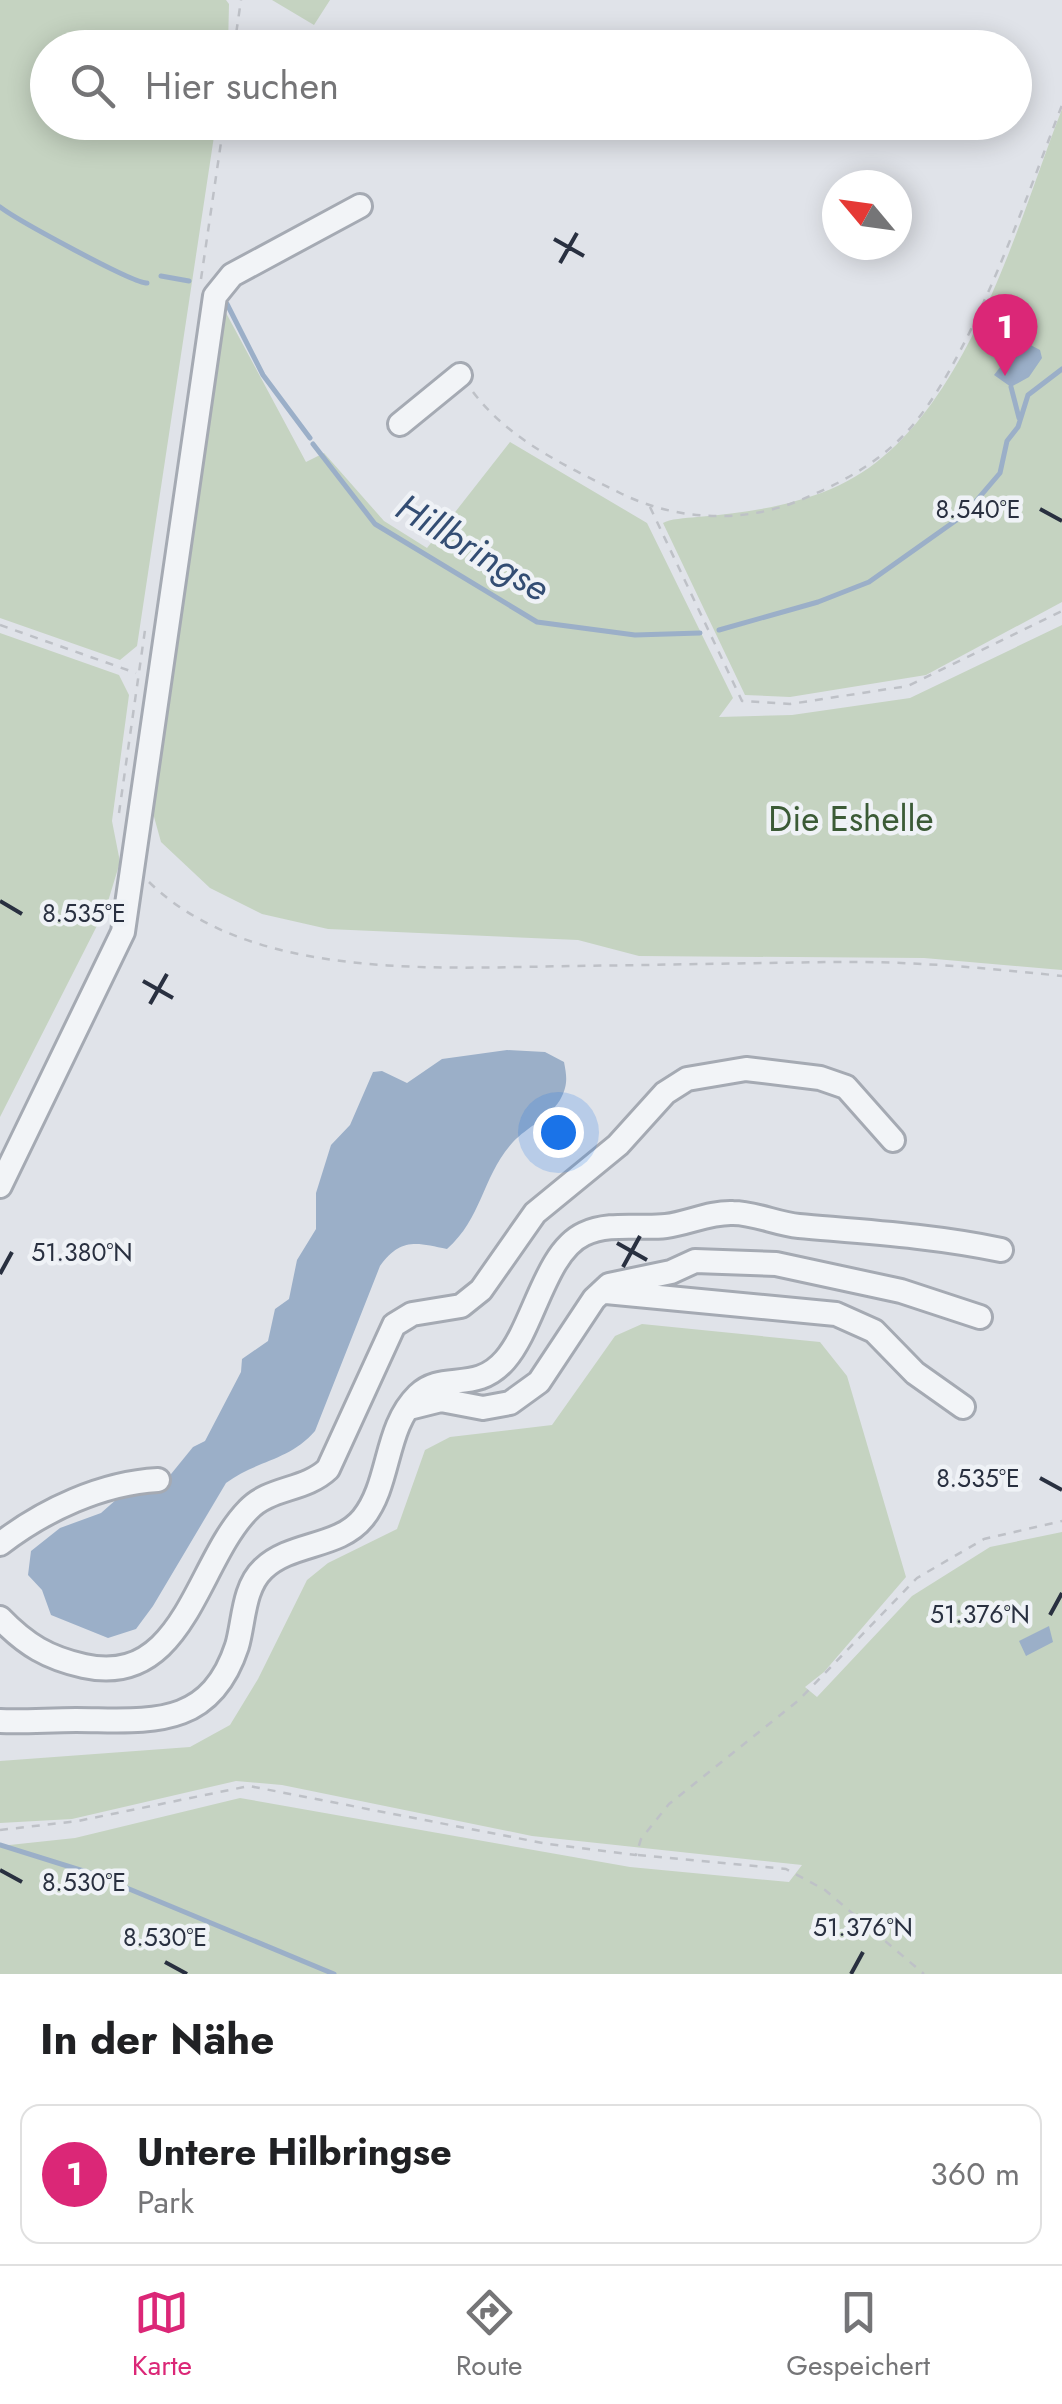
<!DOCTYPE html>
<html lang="de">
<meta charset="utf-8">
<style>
body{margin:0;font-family:Jost,sans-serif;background:#f6f6f6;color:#202124}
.compass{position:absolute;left:822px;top:170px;width:90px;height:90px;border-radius:50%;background:#fff;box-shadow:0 5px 25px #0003;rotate:299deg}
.you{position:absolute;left:558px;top:1132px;width:35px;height:35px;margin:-25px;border:8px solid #fff;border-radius:50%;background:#1a73e8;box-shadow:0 0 0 15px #1a73e833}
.badge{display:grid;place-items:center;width:65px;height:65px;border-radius:50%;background:#db2777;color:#fff;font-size:32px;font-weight:700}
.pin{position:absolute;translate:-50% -82px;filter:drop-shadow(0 2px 5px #0008)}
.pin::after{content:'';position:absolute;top:52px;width:35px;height:30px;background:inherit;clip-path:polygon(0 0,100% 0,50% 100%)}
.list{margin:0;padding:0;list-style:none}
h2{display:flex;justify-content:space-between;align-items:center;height:130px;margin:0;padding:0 40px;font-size:42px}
h2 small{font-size:32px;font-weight:400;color:#757577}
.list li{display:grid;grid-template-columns:65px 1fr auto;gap:30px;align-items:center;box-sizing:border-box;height:140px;margin:0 20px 20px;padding:0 20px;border:2px solid #e0e0e0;border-radius:20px}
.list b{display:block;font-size:38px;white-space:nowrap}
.list p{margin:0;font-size:32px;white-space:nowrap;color:#757577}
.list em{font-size:32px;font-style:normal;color:#757577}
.icon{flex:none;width:55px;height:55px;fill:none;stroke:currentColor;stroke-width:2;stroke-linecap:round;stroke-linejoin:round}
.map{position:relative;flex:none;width:1062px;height:1974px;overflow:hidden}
.search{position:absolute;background:#fff;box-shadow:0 5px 25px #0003;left:30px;right:30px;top:30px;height:110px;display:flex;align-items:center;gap:25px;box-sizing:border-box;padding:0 35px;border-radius:55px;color:#757577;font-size:38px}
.sheet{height:290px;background:#fff}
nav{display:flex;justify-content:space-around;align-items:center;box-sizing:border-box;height:140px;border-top:2px solid #e0e0e0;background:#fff;font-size:28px;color:#757577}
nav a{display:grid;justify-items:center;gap:5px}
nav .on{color:#db2777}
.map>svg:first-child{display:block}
</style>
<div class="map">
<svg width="1062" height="1974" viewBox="0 0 1062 1974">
<rect width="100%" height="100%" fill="#e0e3e9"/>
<!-- green -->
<path fill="#c5d3c1" d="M 0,0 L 226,0 L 229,4 L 228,47 L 48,48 L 48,122 L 216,123 L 137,646 L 120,660 L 0,618 Z
M 272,0 L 330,0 L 314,25 Z
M 1062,109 L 1062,602 L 926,675 L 790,697 L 745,695 L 663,523 C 669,519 686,518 697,517 C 744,513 787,507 831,489 C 962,435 1015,230 1062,109 Z
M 225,311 L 306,462 L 324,453 L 384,521 L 427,548 L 510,442 L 647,523 L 733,698 L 719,717 L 792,715 L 910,698 L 1062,625 L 1062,970 L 924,958 L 639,956 L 578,940 L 328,929 L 262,914 L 210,888 L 161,842 L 151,806 Z
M 0,633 L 119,675 L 129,695 L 112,821 L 120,862 L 106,908 L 0,1117 Z
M 642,1324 L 820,1342 L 847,1376 L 906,1577 L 824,1672 L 805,1687 L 817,1697 L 912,1596 L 990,1547 L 1062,1532 L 1062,1974 L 0,1974 L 0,1846 L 75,1838 L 240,1798 L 630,1867 L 789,1882 L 802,1865 L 532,1836 L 282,1785 L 236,1781 L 72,1819 L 0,1823 L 0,1761 L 190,1747 L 230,1725 L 258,1679 L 307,1580 L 328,1563 L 397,1529 L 425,1450 L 450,1437 L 552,1425 L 615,1336 Z"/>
<!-- water -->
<path fill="#9bafc8" d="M 1021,340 L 1040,350 L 1042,358 L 1029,377 L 1011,387 L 994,375 Z
M 507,1050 L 545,1052 L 564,1062 C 567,1077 568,1086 560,1100 C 549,1118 527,1127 513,1142 C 482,1176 483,1217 447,1249 C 416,1242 400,1238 380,1266 L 315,1431 C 289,1461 257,1460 226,1483 L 153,1606 L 136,1629 L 108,1638 L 51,1615 L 42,1590 L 28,1575 L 31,1551 L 60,1528 L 101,1513 L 126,1491 L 167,1479 L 193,1447 L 205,1441 L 241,1372 L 242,1359 L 268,1341 L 275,1309 L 289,1299 L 297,1260 L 316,1229 L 316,1193 L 331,1145 L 350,1125 L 373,1072 L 382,1071 L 407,1083 L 442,1059 Z
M 1049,1626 L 1053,1642 L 1026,1656 L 1019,1641 Z"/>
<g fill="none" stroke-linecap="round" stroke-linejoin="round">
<!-- stream -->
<path stroke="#9bafc8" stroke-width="5" d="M 0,207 C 17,220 134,284 147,283
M 161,276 L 189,281
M 227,304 L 263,375 L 310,438
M 1011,387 L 1019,418
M 313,444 L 375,524 L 537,622 L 635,635 L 700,633
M 719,630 L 818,602 L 869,582 L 965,514 L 1000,473 L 1007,441 L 1018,427 L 1028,395 L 1062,369
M 0,1845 L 93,1874 L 334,1974"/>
<defs>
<path id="minor" d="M 400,424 L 460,375
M 0,1186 L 123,932 L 215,296 L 232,275 L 360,206
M 606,1292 L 836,1314 L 874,1331 L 915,1373 L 963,1407
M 409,1408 L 441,1400 L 483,1408 L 510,1403 L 539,1382 L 594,1299 L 609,1285 L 671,1272 L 695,1261 L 776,1264 L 901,1291 L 980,1317
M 0,1544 C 44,1510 102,1483 158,1480
M 0,1618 C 26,1645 48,1658 84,1666 C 184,1688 196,1563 248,1510 C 269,1487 305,1491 328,1469 L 394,1325 L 412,1314 L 461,1306 L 481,1290 L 535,1213 L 618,1145 L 665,1093 L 687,1079 L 746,1069 L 820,1078 L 846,1087 L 893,1140
M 0,1721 C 25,1722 50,1720 76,1720 C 147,1720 209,1731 237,1646 C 244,1622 243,1588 263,1569 C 291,1542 339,1548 363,1518 C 391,1483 384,1428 418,1395 C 442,1371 476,1394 505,1360 C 534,1327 545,1252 584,1234 C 609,1222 640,1229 666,1226 C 689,1223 710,1212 733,1213 C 755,1213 777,1224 799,1226 C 867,1232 934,1236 1001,1250"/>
</defs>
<!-- minor casing -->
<use href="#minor" stroke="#a5aab3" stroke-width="28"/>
<!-- path -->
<path stroke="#bec1c7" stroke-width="2.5" stroke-dasharray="8 8" stroke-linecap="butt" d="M 234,48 L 241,0
M 201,279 L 224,122
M 473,392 C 510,441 568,467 622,494 C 676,520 741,524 798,501 C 835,486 872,467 901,438 C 967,373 1027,195 1062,105
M 650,507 L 742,701 L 790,704 L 908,686 L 1062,611
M 0,625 L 136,673
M 119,813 L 146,623
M 149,882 C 250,981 439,968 570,966 C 658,965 747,963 835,962 C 911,961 987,968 1062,976
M 0,1830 L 78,1821 L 249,1786 L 548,1844 L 636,1855 L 641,1839 L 669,1804 L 799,1700 L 917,1578 L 984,1539 L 1062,1521
M 638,1855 L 786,1869 L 825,1890 L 924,1974"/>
<!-- minor -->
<use href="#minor" stroke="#f2f4f7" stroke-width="22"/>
</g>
<!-- ticks -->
<path fill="none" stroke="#293040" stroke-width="4" d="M 554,239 L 584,256M 560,263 L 577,233M 1040,509 L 1062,521M 0,901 L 22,914M 143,981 L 173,998M 150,1004 L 167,974M 617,1243 L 647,1260M 623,1267 L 640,1236M 0,1274 L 12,1252M 1040,1478 L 1062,1490M 1050,1615 L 1062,1593M 0,1870 L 22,1882M 165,1962 L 187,1974M 851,1974 L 863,1952"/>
<g text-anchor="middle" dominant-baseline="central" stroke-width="9" stroke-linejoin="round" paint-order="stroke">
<!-- park labels -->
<g font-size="35" fill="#3b5b36" stroke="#eff2f6">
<text x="851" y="819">Die Eshelle</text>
</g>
<!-- water labels -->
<g font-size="38" font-style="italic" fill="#334d73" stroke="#eff2f6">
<text transform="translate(473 547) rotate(31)">Hillbringse</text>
</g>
</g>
<g font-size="25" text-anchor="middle" fill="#293040" stroke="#eff2f6" stroke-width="9" stroke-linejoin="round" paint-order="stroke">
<text x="978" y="518">8.540°E</text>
<text x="84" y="922">8.535°E</text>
<text x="82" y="1261">51.380°N</text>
<text x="978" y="1487">8.535°E</text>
<text x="980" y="1623">51.376°N</text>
<text x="84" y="1891">8.530°E</text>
<text x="863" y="1936">51.376°N</text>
<text x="165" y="1946">8.530°E</text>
</g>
</svg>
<svg class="compass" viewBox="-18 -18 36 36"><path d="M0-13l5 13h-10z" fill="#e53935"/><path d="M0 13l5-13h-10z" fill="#757577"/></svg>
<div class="you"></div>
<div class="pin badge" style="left:1005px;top:376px">1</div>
<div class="search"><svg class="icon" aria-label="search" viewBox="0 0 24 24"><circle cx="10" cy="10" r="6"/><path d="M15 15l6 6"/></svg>Hier suchen</div>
</div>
<section class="sheet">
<h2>In der Nähe<small></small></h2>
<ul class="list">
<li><span class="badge">1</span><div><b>Untere Hilbringse</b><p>Park</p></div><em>360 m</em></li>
</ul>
</section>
<nav>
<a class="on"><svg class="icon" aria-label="map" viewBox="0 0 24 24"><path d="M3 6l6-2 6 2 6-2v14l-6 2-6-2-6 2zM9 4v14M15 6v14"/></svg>Karte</a>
<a><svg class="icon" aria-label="directions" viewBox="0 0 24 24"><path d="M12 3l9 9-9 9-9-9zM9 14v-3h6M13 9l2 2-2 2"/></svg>Route</a>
<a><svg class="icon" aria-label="saved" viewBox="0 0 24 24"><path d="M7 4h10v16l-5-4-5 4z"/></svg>Gespeichert</a>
</nav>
